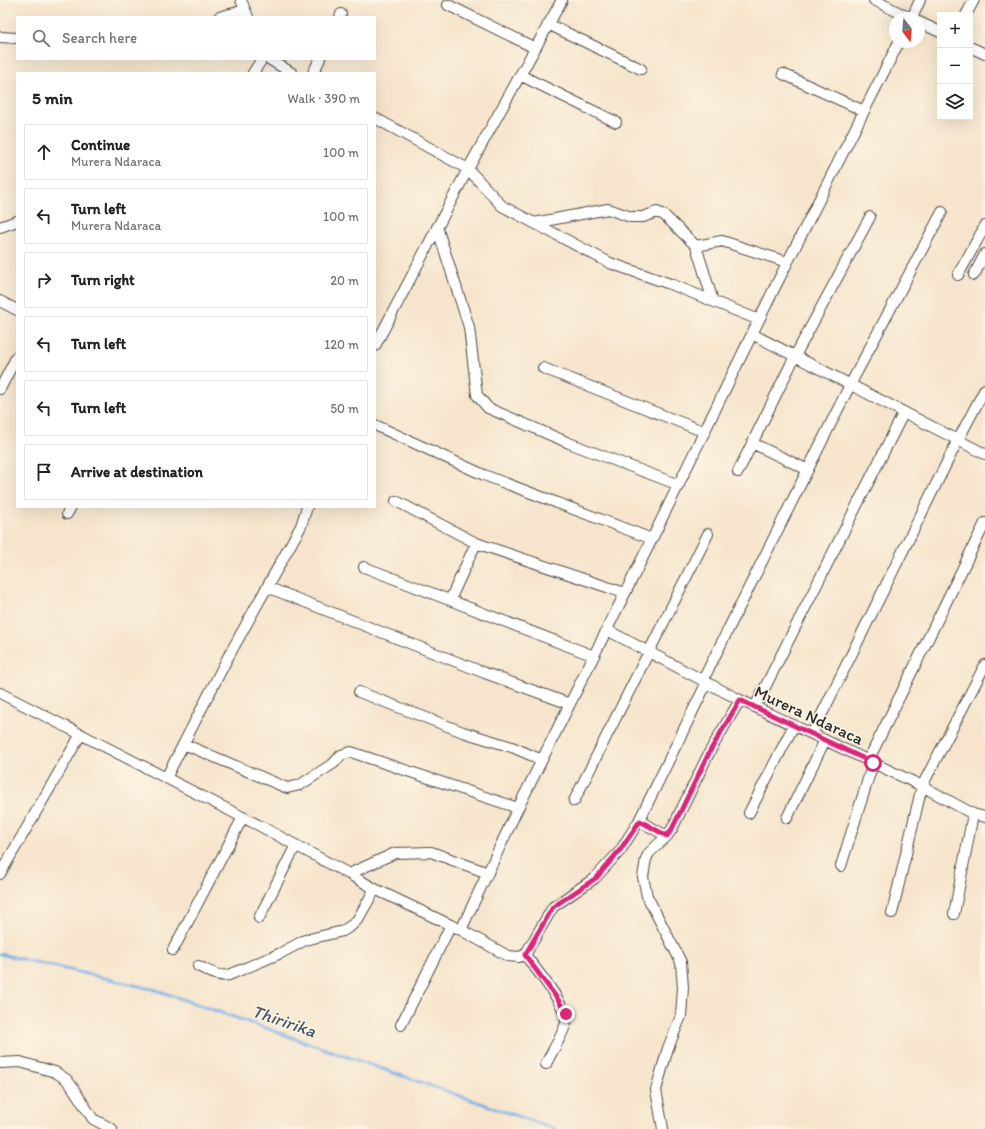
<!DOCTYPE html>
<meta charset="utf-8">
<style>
body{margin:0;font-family:Itim,sans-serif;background:#f6f6f6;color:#222}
.controls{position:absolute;right:12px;top:12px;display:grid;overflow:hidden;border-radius:0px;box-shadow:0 4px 16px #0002}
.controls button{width:36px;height:36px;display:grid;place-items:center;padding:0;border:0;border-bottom:1px solid #e0e0e0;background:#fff;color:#222;font:20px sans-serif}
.compass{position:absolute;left:889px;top:12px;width:36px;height:36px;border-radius:50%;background:#fff;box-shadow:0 4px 16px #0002;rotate:164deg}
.stop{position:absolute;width:12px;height:12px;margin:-9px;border:3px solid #db2777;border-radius:50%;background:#fff}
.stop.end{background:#db2777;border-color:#fff;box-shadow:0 1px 4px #0008}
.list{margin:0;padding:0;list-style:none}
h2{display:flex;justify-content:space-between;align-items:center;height:52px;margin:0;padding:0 16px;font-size:17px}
h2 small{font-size:13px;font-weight:400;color:#767676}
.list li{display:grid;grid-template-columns:26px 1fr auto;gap:12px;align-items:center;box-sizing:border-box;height:56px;margin:0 8px 8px;padding:0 8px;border:1px solid #e0e0e0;border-radius:0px}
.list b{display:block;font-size:15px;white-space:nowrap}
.list p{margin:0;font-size:13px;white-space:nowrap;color:#767676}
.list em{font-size:13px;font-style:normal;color:#767676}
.icon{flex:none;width:22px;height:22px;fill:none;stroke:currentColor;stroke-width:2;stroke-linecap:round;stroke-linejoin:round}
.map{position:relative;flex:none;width:985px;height:1129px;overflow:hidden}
.search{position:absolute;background:#fff;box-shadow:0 4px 16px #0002;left:16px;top:16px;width:360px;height:44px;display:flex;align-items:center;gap:10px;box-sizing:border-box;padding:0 14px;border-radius:0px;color:#767676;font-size:15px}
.panel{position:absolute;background:#fff;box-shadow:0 4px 16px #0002;left:16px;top:72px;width:360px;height:436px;border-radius:0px}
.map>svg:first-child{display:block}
</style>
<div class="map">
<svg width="985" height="1129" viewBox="0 0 985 1129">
<rect width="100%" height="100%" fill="#fcf5e5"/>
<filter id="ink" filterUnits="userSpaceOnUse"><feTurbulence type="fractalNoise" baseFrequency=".025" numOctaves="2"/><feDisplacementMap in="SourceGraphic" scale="8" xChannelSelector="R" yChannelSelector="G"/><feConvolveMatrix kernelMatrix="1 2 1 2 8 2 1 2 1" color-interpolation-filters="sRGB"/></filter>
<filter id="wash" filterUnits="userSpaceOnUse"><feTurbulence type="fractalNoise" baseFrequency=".012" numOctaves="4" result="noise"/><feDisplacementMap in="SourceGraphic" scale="16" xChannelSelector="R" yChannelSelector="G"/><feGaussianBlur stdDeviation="0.9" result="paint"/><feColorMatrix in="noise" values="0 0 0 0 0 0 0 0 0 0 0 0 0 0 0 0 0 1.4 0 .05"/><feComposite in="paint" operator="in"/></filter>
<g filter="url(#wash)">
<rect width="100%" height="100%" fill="#f6e5cc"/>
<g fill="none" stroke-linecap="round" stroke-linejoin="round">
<!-- stream -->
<path stroke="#76b0e7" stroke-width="3" d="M 0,954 L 156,990 L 555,1129"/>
</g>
</g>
<g filter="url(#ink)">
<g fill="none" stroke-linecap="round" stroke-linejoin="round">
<defs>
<path id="minor" d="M 241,0 L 248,17
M 874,0 L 910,18
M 448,5 L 535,48
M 966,15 L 974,0
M 219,17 L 245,10
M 340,17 L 341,14
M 912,18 L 920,0
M 919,22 L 940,32
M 548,24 L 641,69
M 0,37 L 17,38
M 970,47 L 985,54
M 269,59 L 292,73
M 253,73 L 262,59
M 313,73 L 320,59
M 783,74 L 864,111
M 520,75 L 616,122
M 375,118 L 468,169 L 502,206 L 610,263 L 673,285 L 759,320
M 534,223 L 608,209 L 631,217 L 643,217 L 657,212 L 664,215 L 696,246
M 0,227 L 17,221
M 437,227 L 469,327 L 477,395 L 488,408 L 569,443 L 679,485
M 958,275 L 985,226
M 974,275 L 985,254
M 0,301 L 17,310
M 713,301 L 696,246 L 722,241 L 787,262
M 752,334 L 985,454
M 375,346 L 468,169 L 562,0
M 543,368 L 705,432
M 0,389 L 17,356
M 375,425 L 484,475 L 652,539
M 752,443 L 808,470
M 738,472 L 795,356 L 870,217
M 396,501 L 476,543 L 625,593
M 67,514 L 71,507
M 364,567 L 594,656
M 267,587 L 485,673 L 570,704
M 450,600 L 476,543
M 607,630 L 740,700
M 703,680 L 850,385 L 942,212
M 359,692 L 463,732 L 512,747 L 542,760
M 0,693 L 262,827 L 349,874 L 375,889 L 461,930 L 518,808 L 652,539 L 774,289 L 899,42
M 755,707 L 904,412
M 812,734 L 958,440 L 985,389
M 184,744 L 287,788 L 300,785 L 334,763 L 341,755 L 351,752 L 518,808
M 868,761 L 985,523
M 166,778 L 227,659 L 301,526 L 307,507
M 574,801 L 708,534
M 749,813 L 794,725
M 787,818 L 825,740
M 667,836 L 639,821 L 707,682
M 841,866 L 873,763
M 0,874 L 81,734
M 349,874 L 395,853 L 431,852 L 488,873
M 892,913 L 922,786 L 985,665
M 954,914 L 973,814
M 259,918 L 296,845
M 461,930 L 508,956 L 519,957 L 525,955 L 553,907 L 595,878 L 620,851 L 639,821
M 173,950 L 243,817
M 525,955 C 535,968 568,1007 566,1022 C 565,1031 550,1055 546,1064
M 198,966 C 209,971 217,977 229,975 L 281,953 L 305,940 L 343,931 L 352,925 L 358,919 L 375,889
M 401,1025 L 451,925
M 0,1063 L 20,1062 L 55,1072 L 66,1079 L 71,1085 L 93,1119 L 112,1129
M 663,1129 L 656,1090 L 668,1048 L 681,1016 L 683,988 L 681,962 L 647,896 L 643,877 L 646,859 L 649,853 L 667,836 L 672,829 L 710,751 L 740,700 L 922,786 L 973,814 L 985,817"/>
</defs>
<!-- minor casing -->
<use href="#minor" stroke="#494743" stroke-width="12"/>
<!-- minor -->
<use href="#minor" stroke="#fff" stroke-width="10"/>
</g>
</g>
<g fill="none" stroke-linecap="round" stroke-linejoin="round" filter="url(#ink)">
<!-- route -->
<path stroke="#db2777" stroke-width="5" d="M 566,1014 L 559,1001 L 525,955 L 553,907 L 596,878 L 620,850 L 640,821 L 667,836 L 672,829 L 710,751 L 740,700 L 873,763"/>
</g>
<g text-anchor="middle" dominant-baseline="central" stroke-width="3" stroke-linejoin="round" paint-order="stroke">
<!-- street labels -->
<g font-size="17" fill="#2b2b2b" stroke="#fcf5e5">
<text transform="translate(809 715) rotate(25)">Murera Ndaraca</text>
</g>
<!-- water labels -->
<g font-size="18" font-style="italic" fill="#455a6d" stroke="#fcf5e5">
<text transform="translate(284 1021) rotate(19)">Thiririka</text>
</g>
</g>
</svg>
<div class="controls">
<button>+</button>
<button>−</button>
<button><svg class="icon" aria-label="layers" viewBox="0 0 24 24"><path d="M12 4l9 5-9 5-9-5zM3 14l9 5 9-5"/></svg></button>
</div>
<svg class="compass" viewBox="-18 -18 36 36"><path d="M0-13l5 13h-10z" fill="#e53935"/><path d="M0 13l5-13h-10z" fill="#767676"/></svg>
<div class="stop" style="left:873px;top:763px"></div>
<div class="stop end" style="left:566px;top:1014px"></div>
<div class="search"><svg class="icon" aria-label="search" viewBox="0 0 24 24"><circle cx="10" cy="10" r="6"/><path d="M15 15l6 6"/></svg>Search here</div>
<section class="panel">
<h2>5 min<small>Walk · 390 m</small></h2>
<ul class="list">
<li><svg class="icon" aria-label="ahead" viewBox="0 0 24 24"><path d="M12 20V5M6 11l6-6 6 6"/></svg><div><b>Continue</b><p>Murera Ndaraca</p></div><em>100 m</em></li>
<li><svg class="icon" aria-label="left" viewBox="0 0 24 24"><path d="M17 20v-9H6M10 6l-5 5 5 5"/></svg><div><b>Turn left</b><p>Murera Ndaraca</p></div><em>100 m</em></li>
<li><svg class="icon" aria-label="right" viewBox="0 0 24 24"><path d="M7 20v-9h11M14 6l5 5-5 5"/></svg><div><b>Turn right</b></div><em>20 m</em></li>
<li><svg class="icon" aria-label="left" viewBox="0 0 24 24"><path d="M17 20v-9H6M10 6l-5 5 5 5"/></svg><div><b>Turn left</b></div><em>120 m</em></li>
<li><svg class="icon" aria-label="left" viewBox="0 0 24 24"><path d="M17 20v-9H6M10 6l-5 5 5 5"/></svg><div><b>Turn left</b></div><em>50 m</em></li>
<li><svg class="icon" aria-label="arrive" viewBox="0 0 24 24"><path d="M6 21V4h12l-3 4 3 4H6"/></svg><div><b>Arrive at destination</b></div></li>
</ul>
</section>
</div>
